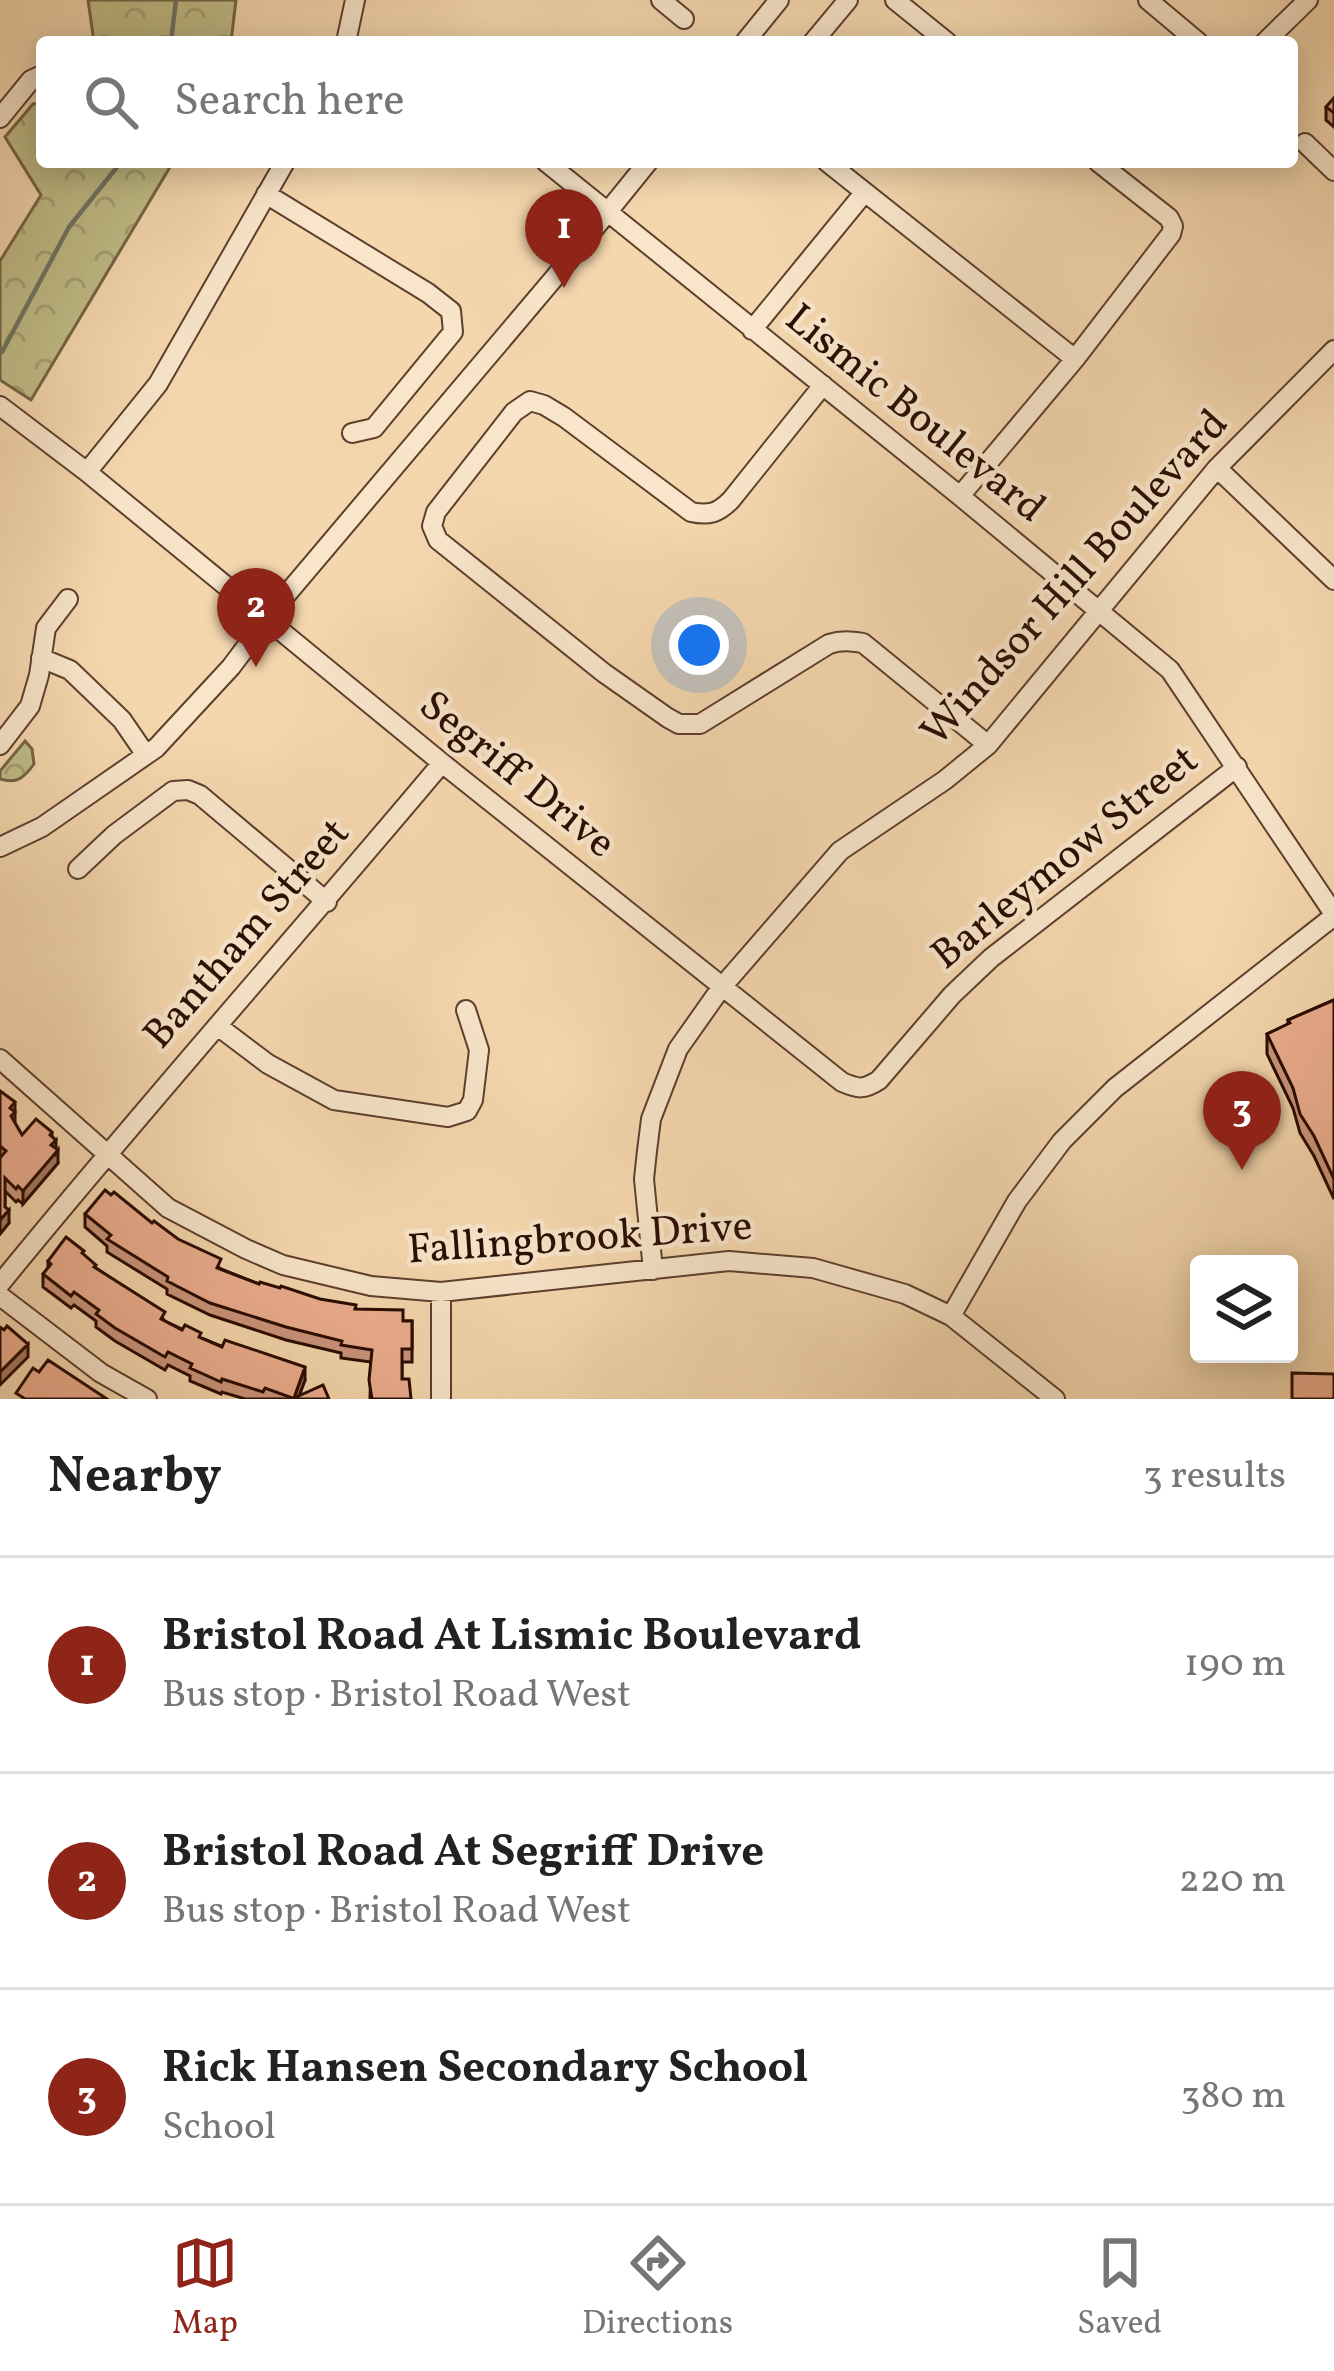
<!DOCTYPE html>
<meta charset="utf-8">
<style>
body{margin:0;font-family:Vollkorn,serif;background:#f6f6f6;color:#222}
.controls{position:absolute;right:36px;bottom:36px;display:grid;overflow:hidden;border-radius:12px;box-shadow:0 6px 30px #0003}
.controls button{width:108px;height:108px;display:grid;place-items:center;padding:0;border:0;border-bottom:3px solid #e0e0e0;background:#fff;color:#222;font:60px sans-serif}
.you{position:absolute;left:699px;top:645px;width:42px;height:42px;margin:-30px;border:9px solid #fff;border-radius:50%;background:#1a73e8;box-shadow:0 0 0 18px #1a73e833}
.badge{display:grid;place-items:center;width:78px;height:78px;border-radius:50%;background:#8f2418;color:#fff;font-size:39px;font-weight:700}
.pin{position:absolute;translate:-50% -99px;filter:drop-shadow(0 3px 6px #0008)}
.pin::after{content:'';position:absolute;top:63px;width:42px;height:36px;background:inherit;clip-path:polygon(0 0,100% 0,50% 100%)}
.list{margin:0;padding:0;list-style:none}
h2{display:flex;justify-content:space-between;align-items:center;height:156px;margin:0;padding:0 48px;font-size:51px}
h2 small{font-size:39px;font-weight:400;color:#767676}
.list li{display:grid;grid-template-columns:78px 1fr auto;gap:36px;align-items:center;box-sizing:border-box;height:216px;padding:0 48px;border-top:3px solid #e0e0e0}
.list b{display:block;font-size:45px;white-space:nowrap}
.list p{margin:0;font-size:39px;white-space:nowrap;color:#767676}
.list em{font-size:39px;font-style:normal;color:#767676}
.icon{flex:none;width:66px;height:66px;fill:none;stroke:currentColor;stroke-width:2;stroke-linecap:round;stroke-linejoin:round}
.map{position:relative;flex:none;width:1334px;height:1399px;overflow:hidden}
.search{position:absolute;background:#fff;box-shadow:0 6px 30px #0003;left:36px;right:36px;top:36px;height:132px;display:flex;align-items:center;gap:30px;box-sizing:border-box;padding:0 42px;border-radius:12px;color:#767676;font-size:45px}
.sheet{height:804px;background:#fff}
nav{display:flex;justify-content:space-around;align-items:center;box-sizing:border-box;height:168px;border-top:3px solid #e0e0e0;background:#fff;font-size:33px;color:#767676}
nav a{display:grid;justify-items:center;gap:6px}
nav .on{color:#8f2418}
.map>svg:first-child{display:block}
</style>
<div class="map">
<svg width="1334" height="1399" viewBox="0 0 1334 1399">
<defs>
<pattern id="park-crowns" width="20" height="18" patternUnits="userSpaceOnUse" patternTransform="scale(3)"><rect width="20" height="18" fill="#c0bd88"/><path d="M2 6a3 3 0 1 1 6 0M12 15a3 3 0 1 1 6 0" fill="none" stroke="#a5a174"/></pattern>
</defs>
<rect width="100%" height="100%" fill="#f5d7ae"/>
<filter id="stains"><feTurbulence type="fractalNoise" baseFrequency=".00167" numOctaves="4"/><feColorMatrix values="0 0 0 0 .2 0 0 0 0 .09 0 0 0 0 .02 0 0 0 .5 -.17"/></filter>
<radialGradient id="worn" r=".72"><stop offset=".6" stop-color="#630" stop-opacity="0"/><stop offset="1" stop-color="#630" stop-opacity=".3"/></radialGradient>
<!-- park -->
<path fill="url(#park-crowns)" stroke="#756446" stroke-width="3" d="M 88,0 L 236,0 L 231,42 L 94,42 Z
M 42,103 L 42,162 L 173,162 L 31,400 L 0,380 L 0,261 L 41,195 L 5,137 L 33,104 Z
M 25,741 L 32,749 L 34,764 C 24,778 17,784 0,779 L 0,771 Z"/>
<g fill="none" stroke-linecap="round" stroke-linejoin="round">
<!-- stream -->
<path stroke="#6f7464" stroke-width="4.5" d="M 171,42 L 176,0
M 2,352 L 69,227 L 121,162"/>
<defs>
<path id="minor" d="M 661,0 L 684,19
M 895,0 L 947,42
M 1148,0 L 1198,42
M 346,42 L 355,0
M 745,42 L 779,0
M 813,42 L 848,0
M 1265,42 L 1308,0
M 0,118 L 31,80 L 42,75
M 1305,143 L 1334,171
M 546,162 L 960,496 L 1170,670 L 1334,914
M 827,162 L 1075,359
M 266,194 L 428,293 L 451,311 L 453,332 L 374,428 L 352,433
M 752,330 L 864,193
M 823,385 L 731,500 C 718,513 709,516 691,512 L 564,417 L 544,405 L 530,401 L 514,412 L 436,512 L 432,526 L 438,540 L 604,673 L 668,718 L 679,724 L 700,724 L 829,644 C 841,640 851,641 863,643 L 988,745
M 0,406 L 87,472 L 442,763 L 842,1082 C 858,1089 864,1090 879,1080 L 952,995 L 991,958 L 1237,767
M 1217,468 L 1334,580
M 87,472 L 158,384 L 285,162
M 960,496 L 1075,359 L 1171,234 L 1173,226 L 1169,218 L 1098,162
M 41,658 L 70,670 L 122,720 L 146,755
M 0,745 L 30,706 L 39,675 L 46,628 L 68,599
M 0,847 L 42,827 L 156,748 L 231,667 L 276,607 L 555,277 L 648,162
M 78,869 L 114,835 L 173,791 L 188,790 L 200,795 L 327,902
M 219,1027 L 268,1064 L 334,1100 L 448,1117 L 467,1111 L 473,1100 L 479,1050 L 466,1010
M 0,1059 L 168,1208 L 246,1249 L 283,1265 L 371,1286 L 441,1292 L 729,1261 L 813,1268 L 905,1294 L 951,1316 L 1055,1399
M 653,1270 L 644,1179 L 647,1151 L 651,1119 L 678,1049 L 721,988 L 840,851 L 945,780 L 988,745 L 1217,468 L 1334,350
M 0,1284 C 144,1107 296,937 442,763
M 441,1292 L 441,1399
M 0,1296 L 101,1373 L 147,1399
M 951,1316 L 1017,1201 L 1062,1141 L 1115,1088 L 1334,916"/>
</defs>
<!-- minor casing -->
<use href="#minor" stroke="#5d3f2e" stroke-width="22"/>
<!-- minor -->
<use href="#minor" stroke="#f8e5ca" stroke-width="18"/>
</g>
<!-- wall -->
<path fill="#cb967d" stroke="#2a0c03" stroke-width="3" d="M 1334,98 L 1334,127 L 1326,120 L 1326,107 Z
M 1334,1000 L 1334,1199 L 1314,1156 L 1300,1133 L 1293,1108 L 1267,1054 L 1267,1034 L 1288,1024 L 1288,1020 Z
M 0,1091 L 15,1102 L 15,1123 L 22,1135 L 52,1137 L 58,1163 L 23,1204 L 18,1200 L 16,1202 L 5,1191 L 5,1207 L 9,1223 L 0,1234 Z
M 85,1214 L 152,1223 L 221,1269 L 259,1284 L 403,1321 L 412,1321 L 412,1362 L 402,1362 L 402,1379 L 411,1399 L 370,1399 L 371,1362 L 341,1358 L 341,1353 L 286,1340 L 210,1315 L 167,1294 L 167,1289 L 107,1252 L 107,1246 L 85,1227 Z
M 84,1255 L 96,1268 L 148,1303 L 165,1321 L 201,1338 L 305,1380 L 299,1395 L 329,1399 L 245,1399 L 222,1392 L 221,1394 L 190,1381 L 190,1376 L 168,1365 L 165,1370 L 115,1341 L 96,1327 L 96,1321 L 74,1305 L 71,1308 L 43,1287 L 43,1274 L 48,1268 L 48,1261 Z"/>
<!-- shaded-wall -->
<path fill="#a57a66" stroke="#2a0c03" stroke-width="3" d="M 52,1132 L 52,1144 L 56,1140 L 56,1153 L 58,1150 L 58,1163 L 23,1204 L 23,1191 Z
M 9,1210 L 9,1223 L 0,1234 L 0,1220 Z
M 28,1344 L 28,1357 L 0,1385 L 0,1372 Z
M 305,1367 L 305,1380 L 298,1399 L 294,1398 Z"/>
<!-- building -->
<path fill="#ecaf91" stroke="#2a0c03" stroke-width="3" d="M 1334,98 L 1334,113 L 1326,107 Z
M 1334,1000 L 1334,1179 L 1314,1136 L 1300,1114 L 1293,1088 L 1267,1034 L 1290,1023 L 1288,1020 Z
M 0,1091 L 15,1102 L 10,1108 L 15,1112 L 11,1116 L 22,1135 L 36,1119 L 52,1132 L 50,1135 L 56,1140 L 51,1145 L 58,1150 L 23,1191 L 18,1186 L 16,1189 L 5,1178 L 5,1207 L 9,1210 L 0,1220 L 0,1158 L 6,1151 L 0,1146 Z
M 105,1190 L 111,1195 L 114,1192 L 152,1223 L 154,1221 L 178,1239 L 221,1259 L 217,1268 L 259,1284 L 260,1282 L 280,1288 L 281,1286 L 320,1299 L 356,1305 L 355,1309 L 403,1310 L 403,1321 L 412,1321 L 412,1349 L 402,1349 L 402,1379 L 409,1379 L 411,1399 L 372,1399 L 369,1380 L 372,1350 L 341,1345 L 342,1341 L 286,1327 L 210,1303 L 167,1281 L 168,1277 L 107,1239 L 111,1235 L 85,1214 Z
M 66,1237 L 84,1251 L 82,1253 L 96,1265 L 94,1267 L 165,1312 L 161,1319 L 182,1330 L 185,1325 L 201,1333 L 199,1337 L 222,1347 L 225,1340 L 305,1367 L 294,1398 L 323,1385 L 329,1399 L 295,1399 L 265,1388 L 263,1392 L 222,1379 L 221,1382 L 190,1368 L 192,1364 L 168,1352 L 165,1357 L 115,1328 L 96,1314 L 99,1310 L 74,1292 L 71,1296 L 43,1274 L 51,1264 L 48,1261 Z
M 7,1326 L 28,1344 L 0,1372 L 0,1327 L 4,1330 Z
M 48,1360 L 107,1399 L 25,1399 L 16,1393 L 33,1368 L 39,1372 Z
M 1292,1373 L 1334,1374 L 1334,1399 L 1292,1399 Z"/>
<g text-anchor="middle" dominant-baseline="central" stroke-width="9" stroke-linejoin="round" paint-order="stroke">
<!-- street labels -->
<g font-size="42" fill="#2a0c03" stroke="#f8e5ca">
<text transform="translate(914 415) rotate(39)">Lismic Boulevard</text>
<text transform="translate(1076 579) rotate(-48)">Windsor Hill Boulevard</text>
<text transform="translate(516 776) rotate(39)">Segriff Drive</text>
<text transform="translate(1066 859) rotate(-39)">Barleymow Street</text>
<text transform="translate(248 935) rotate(-49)">Bantham Street</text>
<text transform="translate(580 1240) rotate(-4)">Fallingbrook Drive</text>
</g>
</g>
<rect width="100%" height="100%" filter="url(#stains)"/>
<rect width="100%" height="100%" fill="url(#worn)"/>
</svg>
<div class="controls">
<button><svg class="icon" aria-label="layers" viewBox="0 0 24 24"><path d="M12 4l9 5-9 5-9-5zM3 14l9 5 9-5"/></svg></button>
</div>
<div class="you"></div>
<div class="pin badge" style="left:564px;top:288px">1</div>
<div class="pin badge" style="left:256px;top:667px">2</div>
<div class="pin badge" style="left:1242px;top:1170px">3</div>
<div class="search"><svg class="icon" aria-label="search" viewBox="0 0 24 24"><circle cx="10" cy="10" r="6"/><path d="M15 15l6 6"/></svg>Search here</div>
</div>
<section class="sheet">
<h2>Nearby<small>3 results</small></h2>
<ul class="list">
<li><span class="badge">1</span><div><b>Bristol Road At Lismic Boulevard</b><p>Bus stop · Bristol Road West</p></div><em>190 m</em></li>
<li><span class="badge">2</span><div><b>Bristol Road At Segriff Drive</b><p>Bus stop · Bristol Road West</p></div><em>220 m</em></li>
<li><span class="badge">3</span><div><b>Rick Hansen Secondary School</b><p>School</p></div><em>380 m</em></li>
</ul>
</section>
<nav>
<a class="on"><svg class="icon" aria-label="map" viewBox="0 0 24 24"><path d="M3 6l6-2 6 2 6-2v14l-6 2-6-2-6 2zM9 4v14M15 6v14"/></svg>Map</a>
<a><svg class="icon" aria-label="directions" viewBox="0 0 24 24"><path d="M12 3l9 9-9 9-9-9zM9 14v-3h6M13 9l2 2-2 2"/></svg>Directions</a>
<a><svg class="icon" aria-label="saved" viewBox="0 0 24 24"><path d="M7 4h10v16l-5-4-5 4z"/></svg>Saved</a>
</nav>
